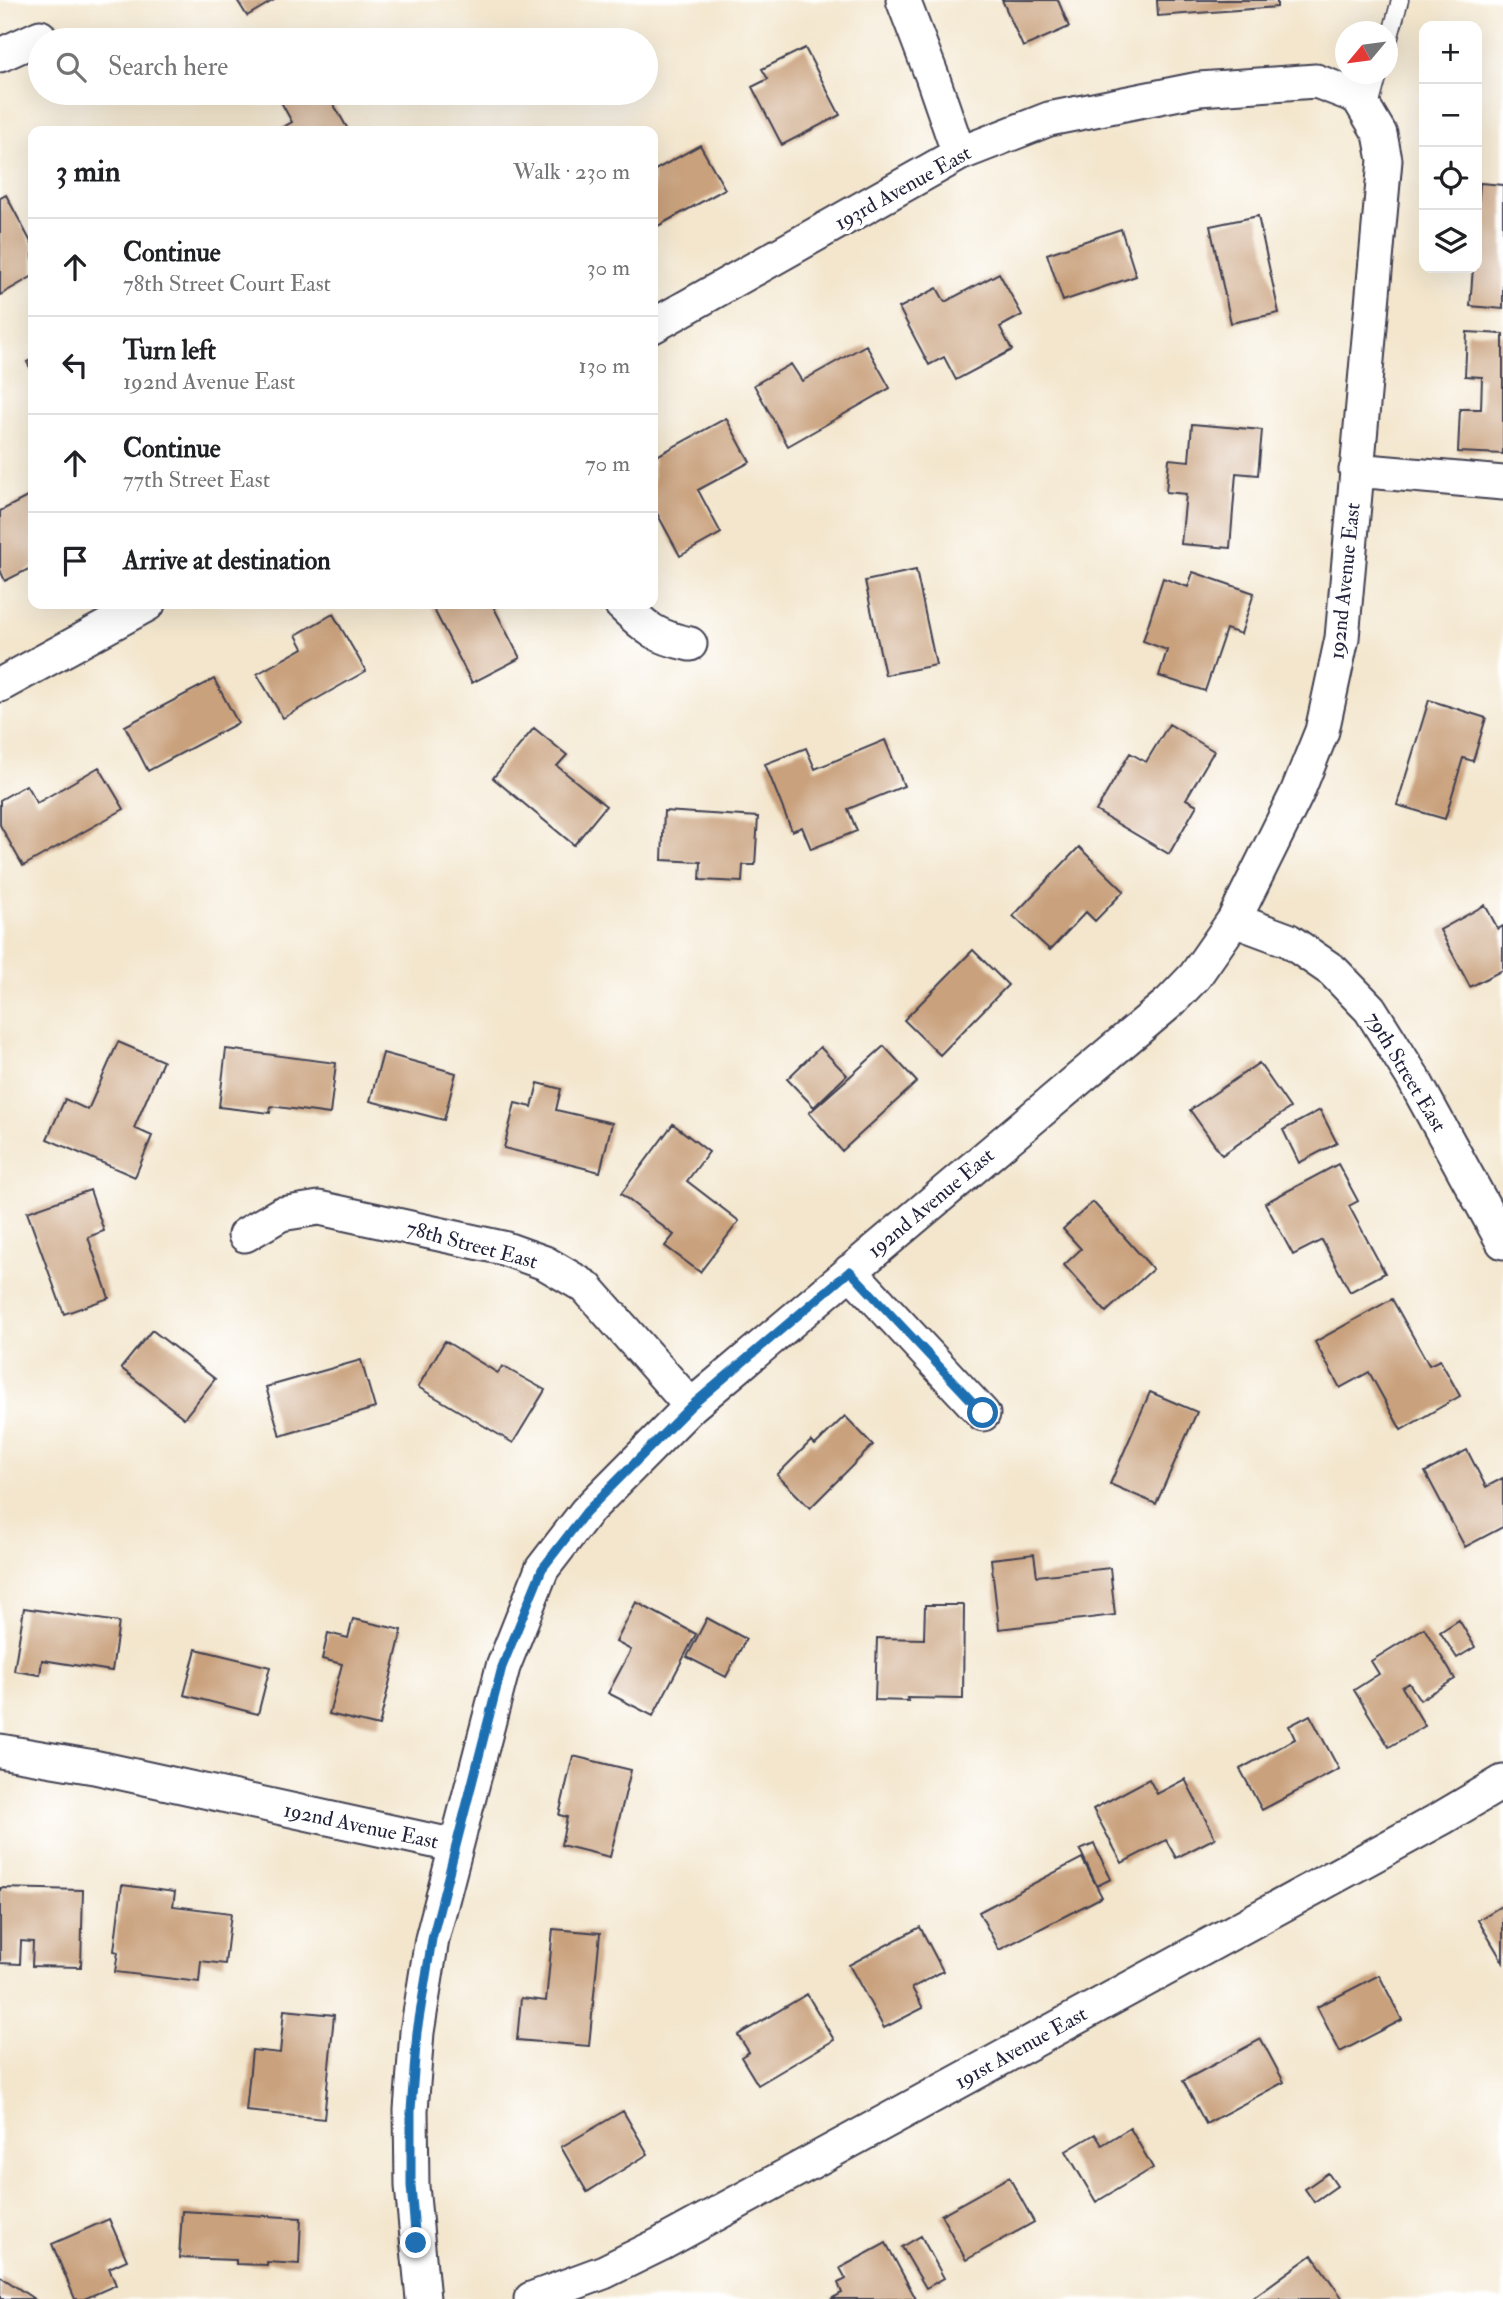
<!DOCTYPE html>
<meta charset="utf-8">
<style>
body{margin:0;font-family:"IM FELL Double Pica",serif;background:#f6f6f6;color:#202124}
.controls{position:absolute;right:21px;top:21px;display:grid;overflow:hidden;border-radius:14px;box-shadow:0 7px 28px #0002}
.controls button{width:63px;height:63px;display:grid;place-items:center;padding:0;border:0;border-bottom:2px solid #e0e0e0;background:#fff;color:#202124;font:35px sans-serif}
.compass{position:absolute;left:1335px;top:21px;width:63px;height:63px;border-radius:50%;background:#fff;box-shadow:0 7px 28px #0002;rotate:241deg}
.stop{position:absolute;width:21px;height:21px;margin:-16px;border:5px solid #1f6fb2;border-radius:50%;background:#fff}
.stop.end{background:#1f6fb2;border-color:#fff;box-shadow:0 2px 7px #0008}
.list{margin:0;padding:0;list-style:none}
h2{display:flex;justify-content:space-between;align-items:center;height:91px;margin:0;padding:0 28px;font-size:30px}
h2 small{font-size:23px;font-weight:400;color:#757577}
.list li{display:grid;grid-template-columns:46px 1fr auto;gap:21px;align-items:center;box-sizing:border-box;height:98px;padding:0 28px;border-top:2px solid #e0e0e0}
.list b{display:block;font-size:26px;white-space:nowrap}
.list p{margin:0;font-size:23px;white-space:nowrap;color:#757577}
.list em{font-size:23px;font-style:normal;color:#757577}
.icon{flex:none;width:38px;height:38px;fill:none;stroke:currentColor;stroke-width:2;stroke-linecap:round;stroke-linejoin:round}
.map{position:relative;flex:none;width:1503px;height:2299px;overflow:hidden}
.search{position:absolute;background:#fff;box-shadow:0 7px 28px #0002;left:28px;top:28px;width:630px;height:77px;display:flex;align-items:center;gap:18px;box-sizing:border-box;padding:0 24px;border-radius:38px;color:#757577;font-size:26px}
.panel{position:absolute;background:#fff;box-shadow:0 7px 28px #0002;left:28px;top:126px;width:630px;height:483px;border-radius:14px}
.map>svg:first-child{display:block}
</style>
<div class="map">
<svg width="1503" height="2299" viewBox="0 0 1503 2299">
<rect width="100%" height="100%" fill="#fff"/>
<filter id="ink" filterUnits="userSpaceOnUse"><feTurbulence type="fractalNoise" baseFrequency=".0143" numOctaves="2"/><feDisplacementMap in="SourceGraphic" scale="14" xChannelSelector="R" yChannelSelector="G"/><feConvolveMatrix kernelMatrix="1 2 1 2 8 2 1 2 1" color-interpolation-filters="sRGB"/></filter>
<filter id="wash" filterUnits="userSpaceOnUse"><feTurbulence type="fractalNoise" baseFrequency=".00686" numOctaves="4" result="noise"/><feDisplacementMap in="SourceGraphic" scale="28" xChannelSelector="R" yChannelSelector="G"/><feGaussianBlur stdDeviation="1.57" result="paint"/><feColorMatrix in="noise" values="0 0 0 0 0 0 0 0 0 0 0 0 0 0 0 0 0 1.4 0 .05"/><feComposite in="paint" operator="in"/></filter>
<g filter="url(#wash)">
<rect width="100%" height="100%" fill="#f3e6cd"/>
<g id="blocks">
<!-- building -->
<path fill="#c9a17d" d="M 237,0 L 274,0 L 247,16 Z
M 1002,0 L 1058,0 L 1069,27 L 1023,47 Z
M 1157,0 L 1277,0 L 1277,7 L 1158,16 Z
M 805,48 L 840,115 L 782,145 L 752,87 L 768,79 L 762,69 Z
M 276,93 L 327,93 L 349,131 L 276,131 L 292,122 Z
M 700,145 L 725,189 L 656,227 L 653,221 L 653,171 Z
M 1480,183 L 1503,185 L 1503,309 L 1470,306 L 1473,268 L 1477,268 L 1477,224 Z
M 6,195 L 33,246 L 33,276 L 0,295 L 0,198 Z
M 1258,216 L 1279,313 L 1231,323 L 1210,226 Z
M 1121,229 L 1136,276 L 1063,301 L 1047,254 Z
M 999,273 L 1022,315 L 1000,327 L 1012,350 L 956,380 L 944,357 L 929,365 L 899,308 L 937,288 L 945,302 Z
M 1467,332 L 1503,334 L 1503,454 L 1458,452 L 1460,409 L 1481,409 L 1482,377 L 1465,376 Z
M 866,345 L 890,388 L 788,446 L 754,385 L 791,364 L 802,381 Z
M 33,359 L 33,373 L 27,362 Z
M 726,418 L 750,462 L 698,490 L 721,533 L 680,556 L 653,506 L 653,458 Z
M 1192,424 L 1262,430 L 1258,475 L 1236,473 L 1230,548 L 1181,544 L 1186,494 L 1166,492 L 1169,459 L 1189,461 Z
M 33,494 L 33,567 L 5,581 L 0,570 L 0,511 Z
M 916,570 L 936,665 L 885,675 L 865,581 Z
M 1193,572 L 1254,593 L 1241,634 L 1226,629 L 1205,691 L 1159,676 L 1167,650 L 1143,641 L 1163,578 L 1188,587 Z
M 431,604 L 492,604 L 520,658 L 472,683 Z
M 333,614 L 366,671 L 283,718 L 257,674 L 303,648 L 296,635 Z
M 214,679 L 238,723 L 148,771 L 125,726 Z
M 1429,700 L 1486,718 L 1473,761 L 1463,758 L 1445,819 L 1397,805 Z
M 1169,724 L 1214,751 L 1186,799 L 1197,805 L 1169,854 L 1096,811 L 1130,753 L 1146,762 Z
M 534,728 L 567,755 L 557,766 L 606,806 L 574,845 L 493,778 Z
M 885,740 L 904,786 L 848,809 L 857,831 L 811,849 L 802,827 L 792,831 L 765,764 L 806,748 L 815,769 Z
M 99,767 L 124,809 L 23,866 L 0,825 L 0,800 L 26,785 L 37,803 Z
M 664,811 L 758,817 L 755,865 L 743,865 L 742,882 L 700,880 L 701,862 L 662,860 Z
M 1079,847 L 1124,891 L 1095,921 L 1086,912 L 1050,950 L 1013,916 Z
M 1485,905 L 1498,929 L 1503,926 L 1503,970 L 1470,987 L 1440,930 Z
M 973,950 L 1008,985 L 940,1055 L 904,1020 Z
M 118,1042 L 163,1061 L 134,1128 L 152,1136 L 135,1177 L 47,1139 L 65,1099 L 88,1110 Z
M 884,1046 L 917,1082 L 842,1151 L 809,1113 Z
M 820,1047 L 847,1075 L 814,1107 L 787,1079 Z
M 226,1049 L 336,1063 L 330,1114 L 271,1106 L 270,1113 L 219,1107 Z
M 383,1053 L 456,1073 L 444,1120 L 370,1101 Z
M 1259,1063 L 1290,1108 L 1222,1155 L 1190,1110 Z
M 538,1083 L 561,1089 L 556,1110 L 612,1123 L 600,1172 L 504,1148 L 515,1103 L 532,1107 Z
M 1320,1110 L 1337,1143 L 1299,1163 L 1283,1130 Z
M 673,1124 L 709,1152 L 687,1181 L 739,1221 L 700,1272 L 665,1246 L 674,1235 L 621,1194 Z
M 1338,1164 L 1358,1201 L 1349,1206 L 1385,1273 L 1350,1292 L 1322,1240 L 1293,1255 L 1265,1203 Z
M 90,1190 L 104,1231 L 88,1237 L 109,1298 L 64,1314 L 27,1212 Z
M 1093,1202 L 1153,1269 L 1106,1312 L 1064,1265 L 1081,1249 L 1063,1229 Z
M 1392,1299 L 1429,1365 L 1440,1360 L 1460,1396 L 1401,1430 L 1369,1372 L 1340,1388 L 1315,1342 Z
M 152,1330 L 215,1379 L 184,1418 L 121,1368 Z
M 445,1341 L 498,1373 L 502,1366 L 545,1390 L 513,1443 L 418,1387 Z
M 361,1360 L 375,1408 L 280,1436 L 266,1387 Z
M 1150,1392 L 1197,1412 L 1156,1504 L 1110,1484 Z
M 845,1416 L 873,1445 L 810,1508 L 777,1475 L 811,1441 L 815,1445 Z
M 1467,1450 L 1486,1487 L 1503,1478 L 1503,1527 L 1465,1547 L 1425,1472 Z
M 1034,1554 L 1037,1576 L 1110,1568 L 1115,1615 L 999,1629 L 991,1559 Z
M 636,1602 L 696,1634 L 653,1716 L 608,1693 L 631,1650 L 616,1642 Z
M 925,1605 L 964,1605 L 963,1699 L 907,1698 L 908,1701 L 875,1700 L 877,1638 L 924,1639 Z
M 24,1608 L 119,1622 L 112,1671 L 42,1660 L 40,1675 L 14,1671 Z
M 707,1618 L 746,1639 L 726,1677 L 687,1657 Z
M 353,1619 L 402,1630 L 379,1726 L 329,1714 L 342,1664 L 322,1659 L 328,1633 L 348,1638 Z
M 1459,1620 L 1475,1647 L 1457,1658 L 1440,1632 Z
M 1424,1628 L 1455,1679 L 1420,1700 L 1409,1683 L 1402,1687 L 1425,1726 L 1389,1747 L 1354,1690 L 1379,1674 L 1371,1661 Z
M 196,1649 L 270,1667 L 258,1714 L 184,1695 Z
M 1310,1715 L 1339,1769 L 1262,1810 L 1240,1769 L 1295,1739 L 1289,1726 Z
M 573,1756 L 631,1770 L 610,1857 L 561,1845 L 567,1817 L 559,1815 Z
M 1149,1779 L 1157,1794 L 1185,1779 L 1215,1838 L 1176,1858 L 1166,1840 L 1122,1863 L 1093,1809 Z
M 1094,1844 L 1111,1879 L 1097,1886 L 1080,1850 Z
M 1082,1858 L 1102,1897 L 999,1950 L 979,1912 Z
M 122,1885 L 175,1892 L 173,1906 L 231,1913 L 225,1964 L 201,1961 L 199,1982 L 115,1972 L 118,1952 L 114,1951 Z
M 0,1888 L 83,1890 L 81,1967 L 32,1966 L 33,1942 L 21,1941 L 20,1964 L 0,1963 Z
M 1503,1905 L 1503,1962 L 1478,1920 Z
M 920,1927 L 943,1971 L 912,1988 L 923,2008 L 884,2028 L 849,1965 Z
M 553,1929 L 600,1933 L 589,2046 L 517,2040 L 521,1998 L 546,2001 Z
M 1379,1975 L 1402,2020 L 1340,2052 L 1317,2007 Z
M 807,1994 L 834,2040 L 758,2085 L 741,2057 L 749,2052 L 738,2035 Z
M 284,2010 L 334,2015 L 324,2119 L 246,2111 L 252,2050 L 280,2053 Z
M 1261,2039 L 1284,2082 L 1206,2124 L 1183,2081 Z
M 623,2111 L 648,2154 L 587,2192 L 561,2147 Z
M 1130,2128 L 1153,2168 L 1096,2202 L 1066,2151 L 1095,2134 L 1102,2145 Z
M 1328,2173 L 1337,2186 L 1314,2202 L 1305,2189 Z
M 1009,2177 L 1034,2222 L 966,2260 L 941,2215 Z
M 182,2211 L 301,2218 L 299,2264 L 267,2262 L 267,2265 L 236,2264 L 236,2260 L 179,2258 Z
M 109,2219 L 127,2260 L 109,2268 L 116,2285 L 84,2299 L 75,2299 L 52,2244 Z
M 921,2236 L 944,2278 L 926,2288 L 902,2247 Z
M 886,2243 L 916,2299 L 831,2299 L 842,2293 L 838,2283 L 846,2279 L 840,2268 Z
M 1312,2255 L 1343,2299 L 1251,2299 Z
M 0,2276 L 34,2299 L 0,2299 Z"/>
</g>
</g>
<g filter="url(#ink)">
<use href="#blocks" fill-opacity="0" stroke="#413f51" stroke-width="2"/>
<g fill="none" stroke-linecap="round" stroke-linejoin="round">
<defs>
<path id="lane" d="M 1388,44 L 1400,0
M 1369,111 L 1379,74"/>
<path id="street" d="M 903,0 L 932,76 L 959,154
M 0,55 L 40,37
M 1356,470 L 1503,483
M 621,604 C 646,628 655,637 690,644
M 0,685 L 148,604
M 1234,920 L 1288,940 L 1333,971 L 1370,1009 L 1412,1076 L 1503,1242
M 245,1235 L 281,1214 L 319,1208 L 503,1248 L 545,1263 L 586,1287 L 691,1406
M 850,1271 L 983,1414
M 0,1751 L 94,1767 L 456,1846
M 423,2299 L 412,2186 L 411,2110 L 417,2032 L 432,1939 L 503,1667 L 542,1569 L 586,1512 L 691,1406 L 1170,1002 L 1195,976 L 1234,920 L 1297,793 L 1322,731 L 1342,638 L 1385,160 L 1380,134 L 1358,97 L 1316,81 L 1199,89 L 1049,119 L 959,154 L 653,326
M 531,2299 L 604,2272 L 661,2244 L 1442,1818 L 1503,1782"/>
</defs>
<!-- lane casing -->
<use href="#lane" stroke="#413f51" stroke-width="19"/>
<!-- street casing -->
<use href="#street" stroke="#413f51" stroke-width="37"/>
<!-- lane -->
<use href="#lane" stroke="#fff" stroke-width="16"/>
<!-- street -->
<use href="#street" stroke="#fff" stroke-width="33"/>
</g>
</g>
<g fill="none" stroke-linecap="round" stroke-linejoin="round" filter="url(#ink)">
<!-- route -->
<path stroke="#1f6fb2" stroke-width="9" d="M 416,2243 L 411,2186 L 411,2110 L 417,2032 L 432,1939 L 502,1667 L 542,1569 L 586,1512 L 691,1406 L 850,1271 L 983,1413"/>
</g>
<g text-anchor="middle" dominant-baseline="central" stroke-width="7" stroke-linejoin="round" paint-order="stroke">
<!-- street labels -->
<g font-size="21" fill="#22223b" stroke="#fff">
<text transform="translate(903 188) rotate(-29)">193rd Avenue East</text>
<text transform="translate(1345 581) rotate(-84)">192nd Avenue East</text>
<text transform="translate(1406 1072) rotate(59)">79th Street East</text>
<text transform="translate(931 1203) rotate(-40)">192nd Avenue East</text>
<text transform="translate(472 1245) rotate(15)">78th Street East</text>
<text transform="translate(361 1826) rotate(12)">192nd Avenue East</text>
<text transform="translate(1021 2048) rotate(-29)">191st Avenue East</text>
</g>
</g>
</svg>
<div class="controls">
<button>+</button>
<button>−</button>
<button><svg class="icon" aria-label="locate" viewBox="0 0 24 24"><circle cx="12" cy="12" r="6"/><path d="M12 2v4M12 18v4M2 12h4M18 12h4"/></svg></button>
<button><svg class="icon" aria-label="layers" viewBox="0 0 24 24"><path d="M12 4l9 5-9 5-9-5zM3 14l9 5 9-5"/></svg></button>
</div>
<svg class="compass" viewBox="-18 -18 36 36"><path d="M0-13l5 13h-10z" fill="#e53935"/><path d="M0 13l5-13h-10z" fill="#757577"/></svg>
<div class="stop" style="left:983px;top:1413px"></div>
<div class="stop end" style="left:416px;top:2243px"></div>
<div class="search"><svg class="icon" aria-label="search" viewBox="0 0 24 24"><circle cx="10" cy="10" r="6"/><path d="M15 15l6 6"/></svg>Search here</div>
<section class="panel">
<h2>3 min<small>Walk · 230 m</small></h2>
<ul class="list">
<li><svg class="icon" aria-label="ahead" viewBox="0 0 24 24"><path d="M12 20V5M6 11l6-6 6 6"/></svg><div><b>Continue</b><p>78th Street Court East</p></div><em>30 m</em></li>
<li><svg class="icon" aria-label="left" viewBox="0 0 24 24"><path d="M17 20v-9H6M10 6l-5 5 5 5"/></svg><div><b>Turn left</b><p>192nd Avenue East</p></div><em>130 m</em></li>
<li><svg class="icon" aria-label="ahead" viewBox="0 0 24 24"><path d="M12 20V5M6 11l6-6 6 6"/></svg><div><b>Continue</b><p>77th Street East</p></div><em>70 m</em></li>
<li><svg class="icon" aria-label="arrive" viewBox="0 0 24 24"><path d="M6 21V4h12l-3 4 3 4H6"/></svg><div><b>Arrive at destination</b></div></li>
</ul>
</section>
</div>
